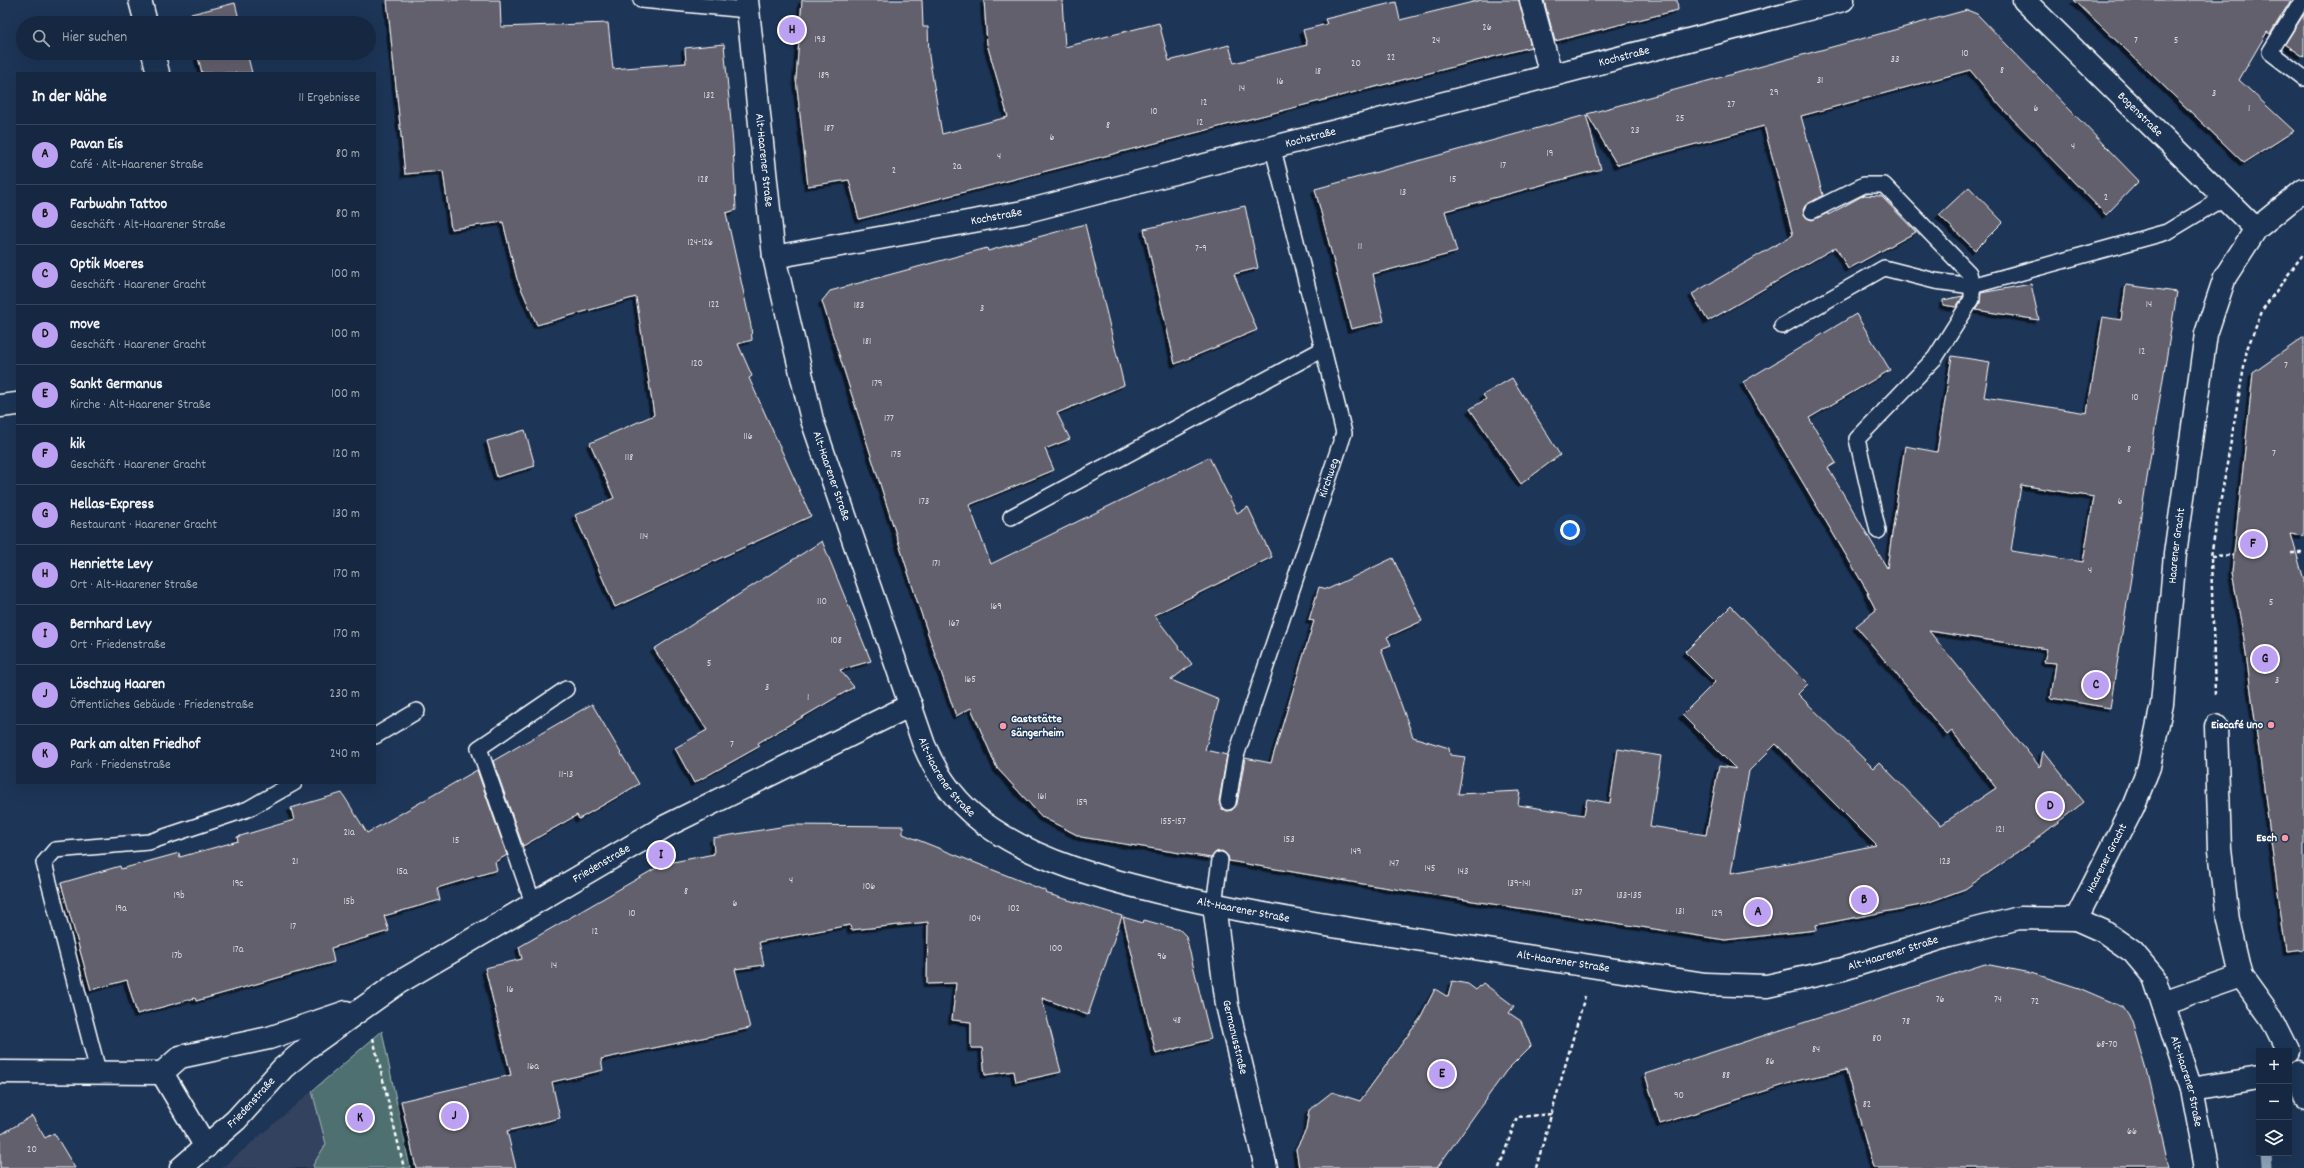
<!DOCTYPE html>
<html lang="de">
<meta charset="utf-8">
<style>
body{margin:0;font-family:Dekko,sans-serif;background:#1f3048;color:#f1f3f6}
.controls{position:absolute;right:12px;bottom:12px;display:grid;overflow:hidden;border-radius:0px;box-shadow:0 4px 16px #0002}
.controls button{width:36px;height:36px;display:grid;place-items:center;padding:0;border:0;border-bottom:1px solid #35445a;background:#162841;color:#f1f3f6;font:20px sans-serif}
.you{position:absolute;left:1570px;top:530px;width:14px;height:14px;margin:-10px;border:3px solid #fff;border-radius:50%;background:#1a73e8;box-shadow:0 0 0 6px #1a73e833}
.badge{display:grid;place-items:center;width:26px;height:26px;border-radius:50%;background:#bca0f2;color:#111;font-size:13px;font-weight:700}
.pin{position:absolute;translate:-50% -50%;border:2px solid #fff;box-shadow:0 1px 4px #0006}
.list{margin:0;padding:0;list-style:none}
h2{display:flex;justify-content:space-between;align-items:center;height:52px;margin:0;padding:0 16px;font-size:17px}
h2 small{font-size:13px;font-weight:400;color:#9ea6b1}
.list li{display:grid;grid-template-columns:26px 1fr auto;gap:12px;align-items:center;box-sizing:border-box;height:60px;padding:0 16px;border-top:1px solid #35445a}
.list b{display:block;font-size:15px;white-space:nowrap}
.list p{margin:0;font-size:13px;white-space:nowrap;color:#9ea6b1}
.list em{font-size:13px;font-style:normal;color:#9ea6b1}
.icon{flex:none;width:22px;height:22px;fill:none;stroke:currentColor;stroke-width:2;stroke-linecap:round;stroke-linejoin:round}
.map{position:relative;flex:none;width:2304px;height:1168px;overflow:hidden}
.search{position:absolute;background:#162841;box-shadow:0 4px 16px #0002;left:16px;top:16px;width:360px;height:44px;display:flex;align-items:center;gap:10px;box-sizing:border-box;padding:0 14px;border-radius:22px;color:#9ea6b1;font-size:15px}
.panel{position:absolute;background:#162841;box-shadow:0 4px 16px #0002;left:16px;top:72px;width:360px;height:712px;border-radius:0px}
.map>svg:first-child{display:block}
</style>
<div class="map">
<svg width="2304" height="1168" viewBox="0 0 2304 1168">
<defs>
<filter id="shadow"><feDropShadow dx="-3.5" dy="3.5" stdDeviation="0" flood-color="#0009"/></filter>
</defs>
<rect width="100%" height="100%" fill="#1d3557"/>
<filter id="ink" filterUnits="userSpaceOnUse"><feTurbulence type="fractalNoise" baseFrequency=".025" numOctaves="2"/><feDisplacementMap in="SourceGraphic" scale="8" xChannelSelector="R" yChannelSelector="G"/><feConvolveMatrix kernelMatrix="1 2 1 2 8 2 1 2 1" color-interpolation-filters="sRGB"/></filter>
<g filter="url(#ink)">
<!-- built -->
<path fill="#32425e" d="M 312,1091 L 326,1144 L 313,1165 L 314,1168 L 222,1168 Z"/>
<!-- green -->
<path fill="#4f7071" stroke="#a7b8b8" d="M 382,1031 L 410,1168 L 314,1168 L 313,1165 L 326,1144 L 312,1091 Z"/>
<g fill="none" stroke-linecap="round" stroke-linejoin="round">
<!-- stream -->
<path stroke="#8fa4b9" stroke-width="11" d="M 2265,1153 L 2266,1168"/>
</g>
<!-- building -->
<path fill="#62606d" stroke="#fff" fill-rule="evenodd" filter="url(#shadow)" d="M 387,0 L 500,0 L 501,27 L 608,23 L 613,69 L 686,63 L 685,48 L 724,44 L 733,144 L 736,210 L 726,213 L 751,326 L 752,340 L 738,344 L 752,376 L 749,378 L 811,516 L 615,607 L 575,515 L 614,498 L 590,443 L 654,415 L 636,297 L 537,325 L 517,279 L 503,222 L 451,229 L 443,171 L 405,174 Z
M 802,0 L 922,0 L 923,27 L 928,27 L 929,56 L 942,134 L 1008,117 L 987,44 L 984,0 L 1062,0 L 1065,47 L 1159,23 L 1169,61 L 1229,45 L 1234,63 L 1307,45 L 1303,30 L 1327,24 L 1325,19 L 1396,2 L 1400,20 L 1481,0 L 1519,0 L 1531,47 L 859,219 L 849,180 L 808,186 L 796,79 Z
M 1544,0 L 1677,0 L 1678,10 L 1555,41 Z
M 2074,0 L 2291,0 L 2270,34 L 2267,32 L 2239,80 L 2294,131 L 2244,163 Z
M 235,3 L 240,23 L 189,23 L 187,15 Z
M 1967,10 L 1977,14 L 2139,181 L 2106,215 L 2001,107 L 1970,70 L 1801,116 L 1823,195 L 1805,206 L 1803,211 L 1807,218 L 1812,220 L 1828,213 L 1828,215 L 1864,195 L 1881,196 L 1916,232 L 1848,269 L 1836,247 L 1708,321 L 1692,294 L 1793,235 L 1764,126 L 1617,165 L 1587,114 Z
M 2304,14 L 2304,57 L 2285,44 Z
M 197,53 L 247,53 L 252,73 L 202,73 Z
M 1586,115 L 1601,169 L 1445,211 L 1457,252 L 1373,274 L 1384,321 L 1351,329 L 1315,189 Z
M 1969,187 L 2003,222 L 1975,250 L 1939,215 Z
M 1245,206 L 1258,268 L 1234,274 L 1257,330 L 1175,364 L 1144,229 Z
M 1085,224 L 1124,385 L 1057,413 L 1070,439 L 1045,449 L 1054,470 L 969,505 L 991,564 L 1209,457 L 1237,513 L 1248,507 L 1272,557 L 1154,615 L 1192,664 L 1171,680 L 1219,700 L 1205,750 L 1227,755 L 1219,801 L 1222,809 L 1227,811 L 1232,810 L 1237,804 L 1245,758 L 1271,763 L 1314,621 L 1309,620 L 1319,587 L 1328,589 L 1393,558 L 1422,621 L 1387,637 L 1391,645 L 1381,649 L 1413,737 L 1449,748 L 1450,755 L 1465,757 L 1458,794 L 1520,791 L 1518,805 L 1584,815 L 1587,799 L 1610,803 L 1618,749 L 1661,756 L 1650,826 L 1706,835 L 1719,766 L 1736,769 L 1682,715 L 1715,682 L 1685,652 L 1731,606 L 1808,684 L 1798,694 L 1873,768 L 1879,762 L 1941,825 L 1996,788 L 1952,731 L 1947,735 L 1856,626 L 1876,610 L 1867,593 L 1869,594 L 1743,382 L 1856,314 L 1890,370 L 1809,418 L 1836,463 L 1828,468 L 1887,568 L 1905,446 L 1937,452 L 1952,356 L 1990,362 L 1984,397 L 2087,413 L 2103,317 L 2121,320 L 2126,285 L 2177,292 L 2110,708 L 2051,698 L 2056,663 L 2044,662 L 2047,649 L 1929,631 L 2040,767 L 2043,751 L 2084,802 L 2026,847 L 1965,889 L 1921,905 L 1816,925 L 1817,930 L 1725,940 L 1363,884 L 1229,861 L 1228,856 L 1222,851 L 1216,852 L 1211,858 L 1081,837 L 1042,817 L 997,768 L 971,708 L 956,716 L 920,610 L 822,301 L 830,291 L 987,248 L 988,251 ZM 2021,485 L 2094,497 L 2083,562 L 2011,551 ZM 1776,744 L 1836,805 L 1876,845 L 1806,860 L 1731,873 L 1749,771 Z
M 2031,284 L 2039,320 L 1976,310 L 1980,303 L 1981,293 Z
M 1963,296 L 1956,307 L 1943,305 L 1943,300 Z
M 2304,337 L 2304,536 L 2291,534 L 2304,580 L 2304,950 L 2286,952 L 2244,639 L 2232,572 L 2253,373 Z
M 1512,378 L 1560,455 L 1521,484 L 1470,409 L 1486,399 L 1483,395 Z
M 525,430 L 535,466 L 497,477 L 487,441 Z
M 822,541 L 871,661 L 840,670 L 854,687 L 758,743 L 760,746 L 694,783 L 675,748 L 707,730 L 654,649 Z
M 592,704 L 639,784 L 579,819 L 577,815 L 523,846 L 493,761 Z
M 477,770 L 507,855 L 495,862 L 497,870 L 437,888 L 440,900 L 384,916 L 389,931 L 331,948 L 334,962 L 196,1001 L 195,998 L 137,1014 L 127,980 L 91,990 L 61,883 L 120,866 L 121,869 L 179,853 L 180,857 L 238,841 L 237,837 L 294,820 L 291,808 L 342,793 L 367,833 Z
M 792,825 L 903,826 L 903,834 L 1046,891 L 1045,893 L 1122,916 L 1088,1015 L 1042,998 L 1061,1072 L 1016,1082 L 1014,1071 L 985,1075 L 982,1048 L 971,1048 L 971,1022 L 952,1020 L 956,983 L 927,984 L 928,922 L 851,930 L 850,925 L 759,942 L 764,965 L 735,969 L 750,1028 L 601,1059 L 603,1070 L 552,1082 L 560,1118 L 507,1131 L 516,1168 L 416,1168 L 401,1101 L 511,1075 L 485,968 L 522,959 L 519,947 L 663,864 L 714,854 L 713,838 Z
M 1123,917 L 1143,923 L 1144,920 L 1180,930 L 1186,936 L 1211,1039 L 1156,1054 Z
M 1985,964 L 2035,974 L 2079,988 L 2123,1007 L 2132,1021 L 2146,1069 L 2169,1168 L 1873,1168 L 1846,1070 L 1800,1080 L 1660,1124 L 1645,1074 Z
M 1452,981 L 1468,984 L 1476,990 L 1483,983 L 1514,1006 L 1509,1013 L 1521,1021 L 1531,1046 L 1506,1071 L 1437,1168 L 1299,1168 L 1296,1149 L 1306,1130 L 1309,1110 L 1332,1092 L 1360,1101 L 1419,1020 L 1435,989 L 1448,997 Z
M 32,1116 L 45,1138 L 54,1133 L 75,1168 L 0,1168 L 0,1135 Z"/>
<g fill="none" stroke-linecap="round" stroke-linejoin="round">
<defs>
<g id="service">
<path d="M 641,0 L 748,10"/>
<path d="M 2302,0 L 2270,52 L 2304,78"/>
<path d="M 1782,326 L 1884,268 L 1935,281 L 1972,286 L 1969,273 L 1884,185 L 1864,185 L 1812,211"/>
<path d="M 1011,517 L 1323,349"/>
<path d="M 1878,531 L 1857,439 L 1935,358 L 1972,299 L 1972,286 L 2167,232 L 2225,197"/>
<path d="M 375,736 L 417,711"/>
<path id="s1" d="M 1228,802 L 1235,759 L 1344,433 L 1273,149"/>
<path d="M 533,903 L 479,748 L 566,689"/>
<path d="M 1214,905 L 1220,860"/>
<path d="M 98,1071 L 44,863 L 55,850 L 149,842 L 248,809 L 294,783"/>
</g>
<path id="pedestrian" d="M 2216,726 L 2220,849 L 2228,920 L 2241,976 L 2272,1019 L 2288,1051
M 2163,1003 L 2241,976"/>
<g id="minor">
<path d="M 140,0 L 146,23"/>
<path d="M 1531,0 L 1551,75"/>
<path id="s2" d="M 2024,0 L 2256,229"/>
<path d="M 153,53 L 158,73"/>
<path id="s3" d="M 774,257 L 1023,212 L 1843,0"/>
<path d="M 0,406 L 17,404"/>
<path id="s4" d="M 1214,905 L 1227,1005 L 1266,1168"/>
<path d="M 2299,1071 L 2304,1097"/>
<path d="M 0,1072 L 162,1073 L 180,1057 L 269,1038 L 346,1012"/>
<path d="M 162,1073 L 206,1147"/>
<path d="M 2191,1089 L 2259,1078"/>
<path id="s5" d="M 181,1168 L 236,1120 L 283,1068 L 307,1048 L 398,983 L 666,826 L 911,705"/>
</g>
<g id="secondary">
<path id="s6" d="M 747,0 L 774,257 L 812,420 L 924,745 C 939,781 960,808 992,829 C 1041,862 1101,878 1158,892 C 1228,909 1299,921 1370,932 C 1482,949 1593,966 1705,984 L 1767,986 L 1843,969 L 1949,936 L 2019,918 L 2076,919 L 2103,931 L 2133,952 L 2154,977 L 2191,1089 L 2206,1168"/>
<path id="s7" d="M 2076,919 L 2133,807 L 2149,767 L 2162,704 L 2175,554 L 2206,334 L 2225,277 L 2256,229 L 2304,190"/>
</g>
</defs>
<!-- service casing -->
<use href="#service" stroke="#fff" stroke-width="18"/>
<!-- pedestrian casing -->
<use href="#pedestrian" stroke="#fff" stroke-width="25"/>
<!-- minor casing -->
<use href="#minor" stroke="#fff" stroke-width="25"/>
<!-- secondary casing -->
<use href="#secondary" stroke="#fff" stroke-width="25"/>
<!-- path -->
<path stroke="#fff" stroke-width="2.5" stroke-dasharray="4 3" stroke-linecap="butt" d="M 2291,553 L 2304,553
M 2211,556 L 2234,555
M 2215,695 L 2211,556 L 2247,349 L 2263,309 L 2304,253
M 373,1038 L 404,1168
M 1499,1168 L 1517,1117 L 1552,1114
M 1536,1168 L 1585,996"/>
<!-- service -->
<use href="#service" stroke="#1d3557" stroke-width="15"/>
<!-- pedestrian -->
<use href="#pedestrian" stroke="#1d3557" stroke-width="22"/>
<!-- minor -->
<use href="#minor" stroke="#1d3557" stroke-width="22"/>
<!-- secondary -->
<use href="#secondary" stroke="#1d3557" stroke-width="22"/>
</g>
</g>
<!-- markers -->
<g fill="#ff9aa2" stroke="#1d3557" stroke-width="1.5">
<circle cx="2271" cy="725" r="4"/>
<circle cx="1003" cy="726" r="4"/>
<circle cx="2285" cy="838" r="4"/>
</g>
<g text-anchor="middle" dominant-baseline="central" stroke-width="3" stroke-linejoin="round" paint-order="stroke">
<!-- number labels -->
<g font-size="10" fill="#d8d7da">
<text x="1487" y="28">26</text>
<text x="820" y="40">193</text>
<text x="1436" y="41">24</text>
<text x="2136" y="41">7</text>
<text x="2176" y="41">5</text>
<text x="1965" y="54">10</text>
<text x="1391" y="58">22</text>
<text x="1895" y="60">33</text>
<text x="1356" y="64">20</text>
<text x="2002" y="71">8</text>
<text x="1318" y="72">18</text>
<text x="824" y="76">189</text>
<text x="1820" y="81">31</text>
<text x="1280" y="82">16</text>
<text x="1242" y="89">14</text>
<text x="1774" y="93">29</text>
<text x="2214" y="94">3</text>
<text x="709" y="96">132</text>
<text x="1204" y="103">12</text>
<text x="1731" y="105">27</text>
<text x="2036" y="109">6</text>
<text x="2249" y="109">1</text>
<text x="1154" y="112">10</text>
<text x="1680" y="119">25</text>
<text x="1200" y="123">12</text>
<text x="1108" y="126">8</text>
<text x="829" y="129">187</text>
<text x="1635" y="131">23</text>
<text x="1052" y="138">6</text>
<text x="2073" y="147">4</text>
<text x="1550" y="154">19</text>
<text x="999" y="157">4</text>
<text x="1503" y="166">17</text>
<text x="957" y="167">2a</text>
<text x="894" y="171">2</text>
<text x="703" y="180">128</text>
<text x="1453" y="180">15</text>
<text x="1403" y="193">13</text>
<text x="2106" y="198">2</text>
<text x="700" y="243">124-126</text>
<text x="1360" y="247">11</text>
<text x="1201" y="249">7-9</text>
<text x="714" y="305">122</text>
<text x="2149" y="305">14</text>
<text x="859" y="306">183</text>
<text x="982" y="309">3</text>
<text x="867" y="342">181</text>
<text x="2142" y="352">12</text>
<text x="697" y="364">120</text>
<text x="2286" y="366">7</text>
<text x="877" y="384">179</text>
<text x="2135" y="398">10</text>
<text x="889" y="419">177</text>
<text x="748" y="437">116</text>
<text x="2129" y="450">8</text>
<text x="2274" y="454">7</text>
<text x="896" y="455">175</text>
<text x="629" y="458">118</text>
<text x="924" y="502">173</text>
<text x="2120" y="502">6</text>
<text x="644" y="537">114</text>
<text x="936" y="564">171</text>
<text x="2090" y="571">4</text>
<text x="822" y="602">110</text>
<text x="2271" y="603">5</text>
<text x="996" y="607">169</text>
<text x="954" y="624">167</text>
<text x="836" y="641">108</text>
<text x="709" y="664">5</text>
<text x="970" y="680">165</text>
<text x="2277" y="681">3</text>
<text x="767" y="688">3</text>
<text x="808" y="698">1</text>
<text x="732" y="745">7</text>
<text x="566" y="775">11-13</text>
<text x="1042" y="797">161</text>
<text x="1082" y="803">159</text>
<text x="1173" y="822">155-157</text>
<text x="2000" y="830">121</text>
<text x="349" y="833">21a</text>
<text x="1289" y="840">153</text>
<text x="456" y="841">15</text>
<text x="1356" y="852">149</text>
<text x="295" y="862">21</text>
<text x="1945" y="862">123</text>
<text x="1394" y="864">147</text>
<text x="1430" y="869">145</text>
<text x="402" y="872">15a</text>
<text x="1463" y="872">143</text>
<text x="791" y="881">4</text>
<text x="238" y="884">19c</text>
<text x="1519" y="884">139-141</text>
<text x="869" y="887">106</text>
<text x="686" y="892">8</text>
<text x="1577" y="893">137</text>
<text x="179" y="896">19b</text>
<text x="1629" y="896">133-135</text>
<text x="349" y="902">15b</text>
<text x="735" y="904">6</text>
<text x="121" y="909">19a</text>
<text x="1014" y="909">102</text>
<text x="1680" y="912">131</text>
<text x="632" y="914">10</text>
<text x="1717" y="914">129</text>
<text x="975" y="919">104</text>
<text x="293" y="927">17</text>
<text x="595" y="932">12</text>
<text x="1056" y="949">100</text>
<text x="238" y="950">17a</text>
<text x="177" y="956">17b</text>
<text x="1162" y="957">96</text>
<text x="554" y="966">14</text>
<text x="510" y="990">16</text>
<text x="1940" y="1000">76</text>
<text x="1998" y="1000">74</text>
<text x="2035" y="1002">72</text>
<text x="1177" y="1021">48</text>
<text x="1906" y="1022">78</text>
<text x="1877" y="1039">80</text>
<text x="2107" y="1045">68-70</text>
<text x="1816" y="1050">84</text>
<text x="1770" y="1062">86</text>
<text x="533" y="1067">16a</text>
<text x="1726" y="1076">88</text>
<text x="1679" y="1096">90</text>
<text x="1867" y="1105">82</text>
<text x="2132" y="1132">66</text>
<text x="32" y="1150">20</text>
</g>
<!-- street labels -->
<g font-size="12" fill="#fff" stroke="#1d3557">
<text stroke="none"><textPath href="#s3" startOffset="874">Kochstraße</textPath></text>
<text stroke="none"><textPath href="#s2" startOffset="163">Bogenstraße</textPath></text>
<text stroke="none"><textPath href="#s3" startOffset="550">Kochstraße</textPath></text>
<text stroke="none"><textPath href="#s6" startOffset="161">Alt-Haarener Straße</textPath></text>
<text stroke="none"><textPath href="#s3" startOffset="226">Kochstraße</textPath></text>
<text stroke="none"><textPath href="#s6" startOffset="485">Alt-Haarener Straße</textPath></text>
<text stroke="none"><textPath href="#s1" startOffset="340">Kirchweg</textPath></text>
<text stroke="none"><textPath href="#s7" startOffset="392">Haarener Gracht</textPath></text>
<text stroke="none"><textPath href="#s6" startOffset="809">Alt-Haarener Straße</textPath></text>
<text stroke="none"><textPath href="#s7" startOffset="68">Haarener Gracht</textPath></text>
<text stroke="none"><textPath href="#s5" startOffset="522">Friedenstraße</textPath></text>
<text stroke="none"><textPath href="#s6" startOffset="1145">Alt-Haarener Straße</textPath></text>
<text stroke="none"><textPath href="#s6" startOffset="1805">Alt-Haarener Straße</textPath></text>
<text stroke="none"><textPath href="#s6" startOffset="1469">Alt-Haarener Straße</textPath></text>
<text stroke="none"><textPath href="#s4" startOffset="134">Germanusstraße</textPath></text>
<text stroke="none"><textPath href="#s6" startOffset="2201">Alt-Haarener Straße</textPath></text>
<text stroke="none"><textPath href="#s5" startOffset="96">Friedenstraße</textPath></text>
</g>
<!-- poi labels -->
<g font-size="12" font-weight="bold" fill="#fff" stroke="#1d3557" text-anchor="end">
<text x="1011" y="719" text-anchor="start">Gaststätte<tspan x="1011" dy="14">Sängerheim</tspan></text>
<text x="2263" y="725">Eiscafé Uno</text>
<text x="2277" y="838">Esch</text>
</g>
</g>
</svg>
<div class="controls">
<button>+</button>
<button>−</button>
<button><svg class="icon" aria-label="layers" viewBox="0 0 24 24"><path d="M12 4l9 5-9 5-9-5zM3 14l9 5 9-5"/></svg></button>
</div>
<div class="you"></div>
<div class="pin badge" style="left:1758px;top:912px">A</div>
<div class="pin badge" style="left:1864px;top:900px">B</div>
<div class="pin badge" style="left:2096px;top:685px">C</div>
<div class="pin badge" style="left:2050px;top:806px">D</div>
<div class="pin badge" style="left:1442px;top:1074px">E</div>
<div class="pin badge" style="left:2253px;top:544px">F</div>
<div class="pin badge" style="left:2265px;top:659px">G</div>
<div class="pin badge" style="left:792px;top:30px">H</div>
<div class="pin badge" style="left:661px;top:855px">I</div>
<div class="pin badge" style="left:454px;top:1116px">J</div>
<div class="pin badge" style="left:360px;top:1118px">K</div>
<div class="search"><svg class="icon" aria-label="search" viewBox="0 0 24 24"><circle cx="10" cy="10" r="6"/><path d="M15 15l6 6"/></svg>Hier suchen</div>
<section class="panel">
<h2>In der Nähe<small>11 Ergebnisse</small></h2>
<ul class="list">
<li><span class="badge">A</span><div><b>Pavan Eis</b><p>Café · Alt-Haarener Straße</p></div><em>80 m</em></li>
<li><span class="badge">B</span><div><b>Farbwahn Tattoo</b><p>Geschäft · Alt-Haarener Straße</p></div><em>80 m</em></li>
<li><span class="badge">C</span><div><b>Optik Moeres</b><p>Geschäft · Haarener Gracht</p></div><em>100 m</em></li>
<li><span class="badge">D</span><div><b>move</b><p>Geschäft · Haarener Gracht</p></div><em>100 m</em></li>
<li><span class="badge">E</span><div><b>Sankt Germanus</b><p>Kirche · Alt-Haarener Straße</p></div><em>100 m</em></li>
<li><span class="badge">F</span><div><b>kik</b><p>Geschäft · Haarener Gracht</p></div><em>120 m</em></li>
<li><span class="badge">G</span><div><b>Hellas-Express</b><p>Restaurant · Haarener Gracht</p></div><em>130 m</em></li>
<li><span class="badge">H</span><div><b>Henriette Levy</b><p>Ort · Alt-Haarener Straße</p></div><em>170 m</em></li>
<li><span class="badge">I</span><div><b>Bernhard Levy</b><p>Ort · Friedenstraße</p></div><em>170 m</em></li>
<li><span class="badge">J</span><div><b>Löschzug Haaren</b><p>Öffentliches Gebäude · Friedenstraße</p></div><em>230 m</em></li>
<li><span class="badge">K</span><div><b>Park am alten Friedhof</b><p>Park · Friedenstraße</p></div><em>240 m</em></li>
</ul>
</section>
</div>
